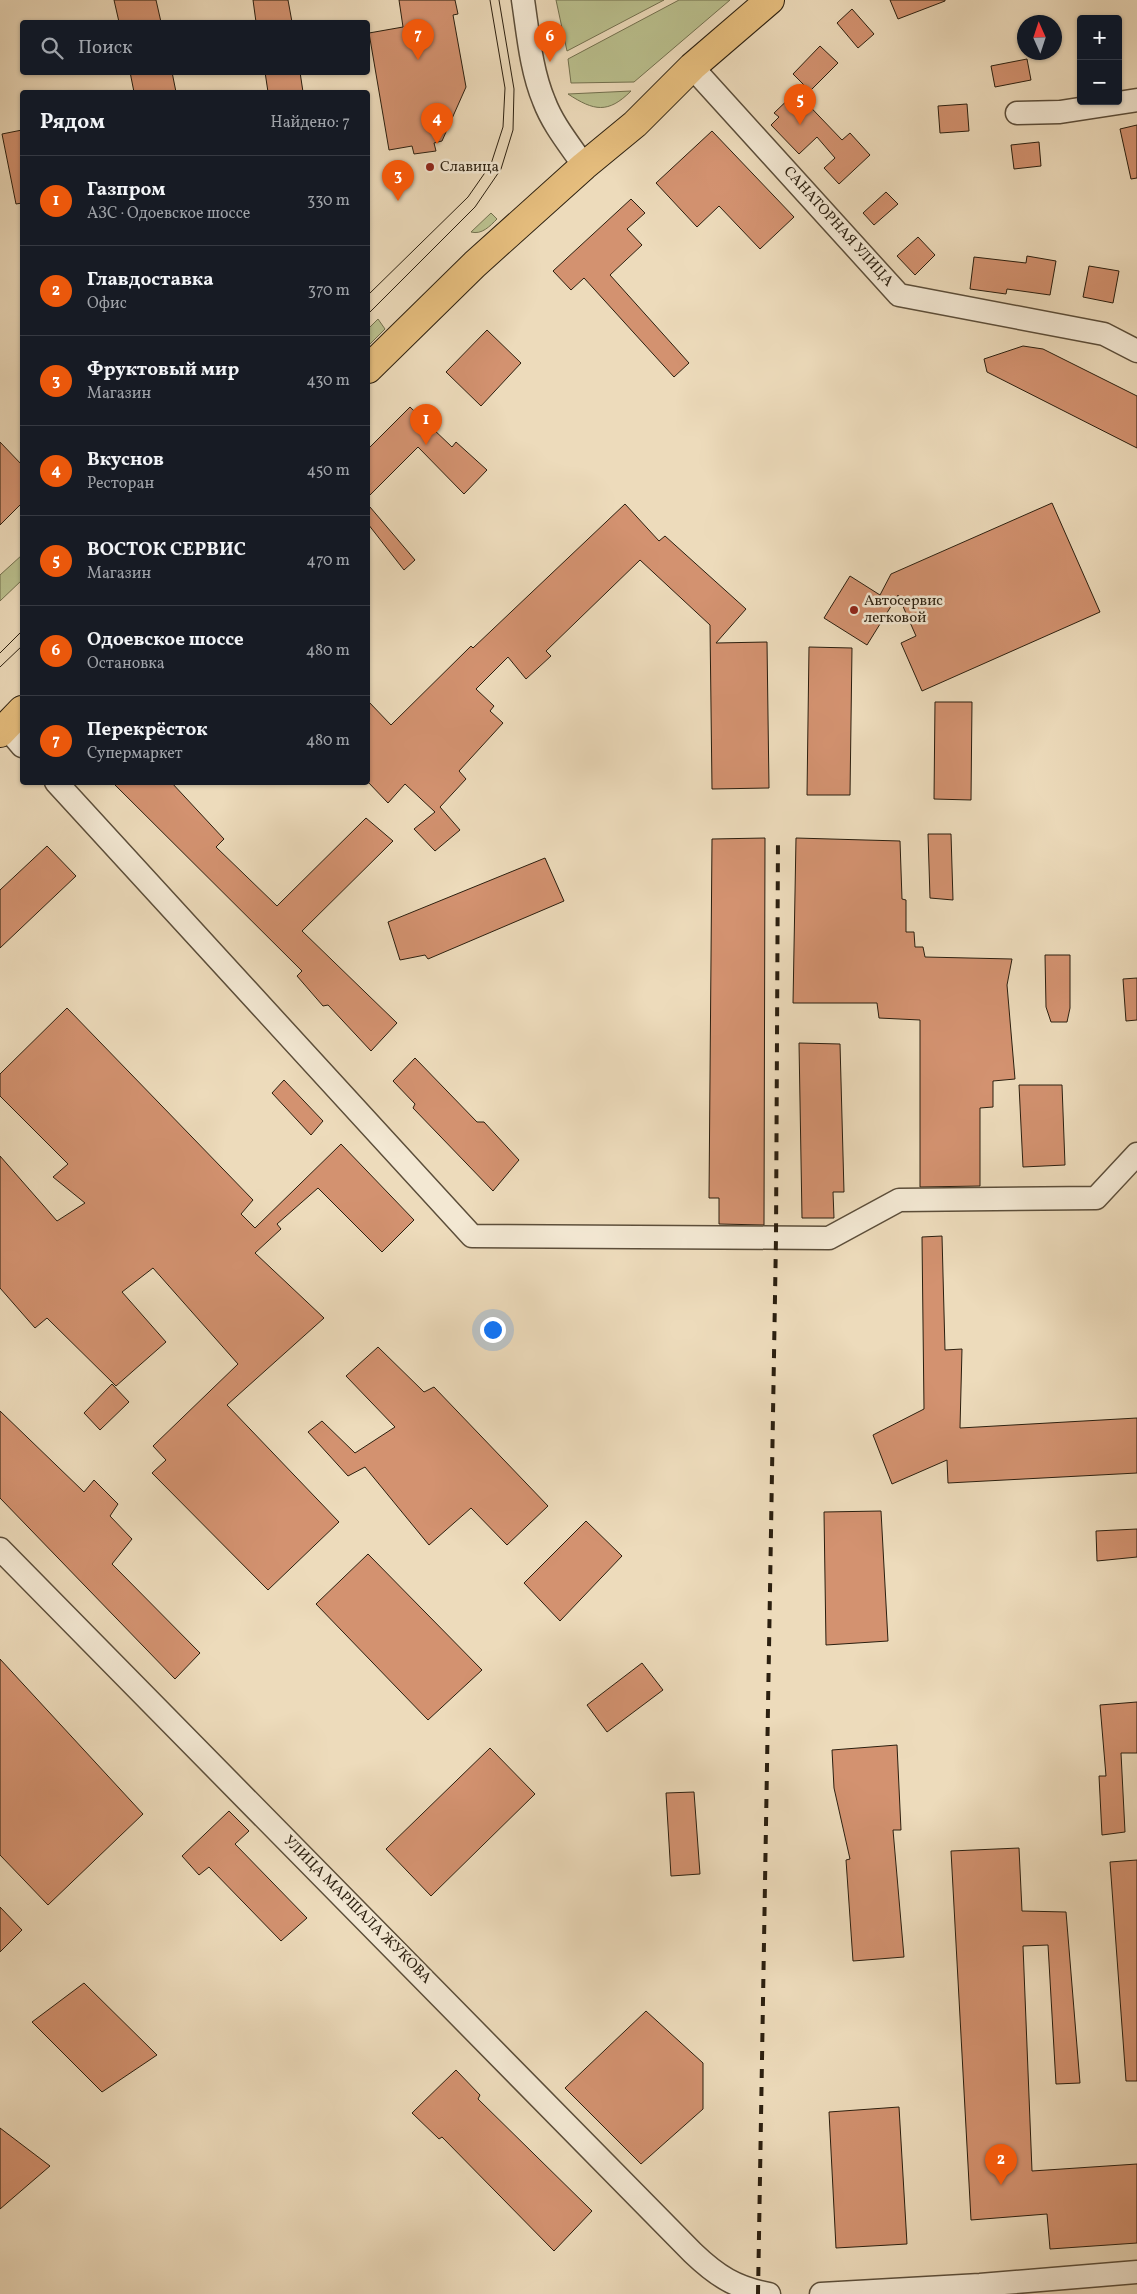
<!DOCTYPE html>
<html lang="ru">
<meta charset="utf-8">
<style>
body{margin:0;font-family:Vollkorn,serif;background:#20242c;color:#f1f3f6}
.controls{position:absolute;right:15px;top:15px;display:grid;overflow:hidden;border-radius:5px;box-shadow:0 1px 4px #0004}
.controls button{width:45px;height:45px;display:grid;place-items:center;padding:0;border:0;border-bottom:1px solid #363941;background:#171b24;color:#f1f3f6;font:25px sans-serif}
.compass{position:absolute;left:1017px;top:15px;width:45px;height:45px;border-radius:50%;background:#171b24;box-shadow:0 1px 4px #0004;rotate:357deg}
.you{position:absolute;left:492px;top:1329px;width:18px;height:18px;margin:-12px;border:4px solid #fff;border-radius:50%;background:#1a73e8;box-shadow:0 0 0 8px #1a73e833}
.badge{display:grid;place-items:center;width:32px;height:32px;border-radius:50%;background:#ea580c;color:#fff;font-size:16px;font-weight:700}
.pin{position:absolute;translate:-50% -41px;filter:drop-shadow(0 1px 2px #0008)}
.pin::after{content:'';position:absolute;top:26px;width:18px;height:15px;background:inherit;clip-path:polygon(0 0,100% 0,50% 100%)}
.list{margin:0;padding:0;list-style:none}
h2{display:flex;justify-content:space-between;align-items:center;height:65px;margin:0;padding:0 20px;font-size:21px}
h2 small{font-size:16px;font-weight:400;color:#9ea1a6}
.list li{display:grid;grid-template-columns:32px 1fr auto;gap:15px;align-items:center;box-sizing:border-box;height:90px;padding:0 20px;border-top:1px solid #363941}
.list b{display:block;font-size:19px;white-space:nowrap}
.list p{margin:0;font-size:16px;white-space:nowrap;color:#9ea1a6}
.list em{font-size:16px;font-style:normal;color:#9ea1a6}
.icon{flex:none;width:28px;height:28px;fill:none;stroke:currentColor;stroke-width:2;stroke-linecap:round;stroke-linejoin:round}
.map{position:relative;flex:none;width:1137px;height:2294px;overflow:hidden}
.search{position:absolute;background:#171b24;box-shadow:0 1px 4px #0004;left:20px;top:20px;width:350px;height:55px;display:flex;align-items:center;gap:12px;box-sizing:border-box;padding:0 18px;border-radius:5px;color:#9ea1a6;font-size:19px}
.panel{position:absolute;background:#171b24;box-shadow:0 1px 4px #0004;left:20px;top:90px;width:350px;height:695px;border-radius:5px}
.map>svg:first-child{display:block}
</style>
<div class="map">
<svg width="1137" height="2294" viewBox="0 0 1137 2294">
<rect width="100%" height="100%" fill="#eddbbb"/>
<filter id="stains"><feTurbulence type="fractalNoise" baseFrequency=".004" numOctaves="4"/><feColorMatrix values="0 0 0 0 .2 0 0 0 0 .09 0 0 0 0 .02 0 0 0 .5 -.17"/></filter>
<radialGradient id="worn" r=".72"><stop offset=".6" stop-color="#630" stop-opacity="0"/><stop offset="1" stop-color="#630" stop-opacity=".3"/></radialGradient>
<!-- green -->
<path fill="#bac08e" stroke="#72704e" d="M 556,0 L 664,0 L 567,51 Z
M 679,0 L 730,0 L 634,82 L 571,83 L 568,59 Z
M 631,91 C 608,114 594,111 568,94 Z
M 491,213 L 497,219 C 490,226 482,235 471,232 Z
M 378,319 L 385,329 L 368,346 L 368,329 Z
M 22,555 L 22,580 L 0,601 L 0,575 Z"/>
<!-- building -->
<path fill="#d39270" stroke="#2b1f0f" d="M 114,0 L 156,0 L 161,22 L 119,22 Z
M 253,0 L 288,0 L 292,22 L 256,22 Z
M 399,0 L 455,0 L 458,14 L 453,15 L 466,87 L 442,141 L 434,143 L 436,151 L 414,154 L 412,146 L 389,150 L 369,33 L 403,27 Z
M 890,0 L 945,0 L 945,1 L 898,19 Z
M 852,9 L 874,34 L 858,48 L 837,23 Z
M 820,46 L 838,63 L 810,91 L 793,74 Z
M 1027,59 L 1031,80 L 995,87 L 991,66 Z
M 130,72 L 172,72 L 176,92 L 134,92 Z
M 265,72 L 300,72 L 303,92 L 268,92 Z
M 796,92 L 842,140 L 850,133 L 870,155 L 839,184 L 824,168 L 835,158 L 817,137 L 799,154 L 771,125 L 779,117 L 774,113 Z
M 967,104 L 969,131 L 940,133 L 938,106 Z
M 1137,125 L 1137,178 L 1131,179 L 1120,129 Z
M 22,130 L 22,203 L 16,204 L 2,134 Z
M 712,131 L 794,217 L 760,249 L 719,206 L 697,227 L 656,183 Z
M 1039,142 L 1041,166 L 1014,169 L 1011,145 Z
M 886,192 L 898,204 L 874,225 L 863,213 Z
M 631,199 L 645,213 L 627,229 L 642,245 L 610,275 L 689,363 L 674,377 L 584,278 L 571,290 L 553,271 Z
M 918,237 L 935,255 L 915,275 L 897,256 Z
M 1027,256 L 1056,261 L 1050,295 L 1007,289 L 1006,294 L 970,289 L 974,257 L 1026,263 Z
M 1089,266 L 1119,271 L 1113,303 L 1083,297 Z
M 487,330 L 521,363 L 481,406 L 446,372 Z
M 1023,346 L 1043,349 L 1137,396 L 1137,448 L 987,372 L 984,359 Z
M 410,407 L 452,447 L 456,442 L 487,470 L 464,494 L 418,447 L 368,497 L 368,449 Z
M 0,442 L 22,465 L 22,503 L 0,525 Z
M 1052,503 L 1100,612 L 922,691 L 901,643 L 916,636 L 898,595 L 867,645 L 824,618 L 850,576 L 880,595 L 891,574 Z
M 625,504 L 659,541 L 665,536 L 746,609 L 716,643 L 767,642 L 769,788 L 712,789 L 710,625 L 640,560 L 546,651 L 551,656 L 526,679 L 508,657 L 476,689 L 494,706 L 490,711 L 503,723 L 459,771 L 466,779 L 440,807 L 460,830 L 435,851 L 414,829 L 435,812 L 405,784 L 388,803 L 368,782 L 368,701 L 391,725 L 471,646 L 473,648 Z
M 370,507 L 415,560 L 404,570 L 368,524 L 368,509 Z
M 809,647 L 852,648 L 850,795 L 807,795 Z
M 935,702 L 972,702 L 971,800 L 934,799 Z
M 112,782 L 171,782 L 224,839 L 216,847 L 277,906 L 366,818 L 393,841 L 302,931 L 397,1023 L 371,1051 L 328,1005 L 323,1006 L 297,976 L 302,971 Z
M 928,834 L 951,834 L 953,900 L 930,898 Z
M 765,838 L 764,1225 L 719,1224 L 719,1198 L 709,1198 L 712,839 Z
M 796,838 L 900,841 L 902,899 L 906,900 L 906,932 L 914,932 L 915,947 L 923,947 L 925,957 L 1012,959 L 1007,985 L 1015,1079 L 993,1081 L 993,1107 L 980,1108 L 980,1186 L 920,1187 L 920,1020 L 879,1018 L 877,1003 L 793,1003 Z
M 47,846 L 76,876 L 0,948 L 0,890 Z
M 545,858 L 564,901 L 428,959 L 425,955 L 400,960 L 388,922 Z
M 1045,955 L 1070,955 L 1070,1008 L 1067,1022 L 1051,1022 L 1046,1007 Z
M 1137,978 L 1137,1020 L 1126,1021 L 1123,979 Z
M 67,1008 L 253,1200 L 241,1214 L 255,1228 L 341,1144 L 414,1220 L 382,1252 L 318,1188 L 277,1224 L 281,1229 L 255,1253 L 324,1318 L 227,1405 L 339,1522 L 268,1590 L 152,1473 L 166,1460 L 153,1446 L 238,1364 L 153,1268 L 122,1292 L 166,1342 L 116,1386 L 47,1318 L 35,1328 L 0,1288 L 0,1156 L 57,1221 L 85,1203 L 53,1177 L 68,1164 L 0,1096 L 0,1074 Z
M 799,1043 L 840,1044 L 844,1192 L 833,1192 L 834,1218 L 802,1218 Z
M 415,1058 L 477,1122 L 484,1122 L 519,1160 L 493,1191 L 413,1108 L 415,1104 L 393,1081 Z
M 284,1080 L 323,1121 L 311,1135 L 272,1093 Z
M 1019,1085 L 1062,1085 L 1065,1165 L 1023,1167 Z
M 942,1236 L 945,1350 L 962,1349 L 960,1428 L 1137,1418 L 1137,1473 L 948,1483 L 947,1460 L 892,1484 L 873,1435 L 924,1409 L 922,1237 Z
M 378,1347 L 424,1392 L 434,1387 L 548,1506 L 507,1545 L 471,1508 L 429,1545 L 365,1467 L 348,1476 L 308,1432 L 322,1421 L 355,1453 L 395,1427 L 346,1376 Z
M 112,1384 L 129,1402 L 100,1430 L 84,1413 Z
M 0,1411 L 84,1492 L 94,1480 L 118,1504 L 110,1516 L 132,1539 L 112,1564 L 200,1653 L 175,1679 L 0,1498 Z
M 881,1511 L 888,1641 L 826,1645 L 824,1512 Z
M 586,1521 L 622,1556 L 560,1621 L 524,1583 Z
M 1137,1529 L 1137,1557 L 1097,1561 L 1096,1531 Z
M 368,1554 L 482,1670 L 428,1720 L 316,1604 Z
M 0,1659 L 143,1814 L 48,1905 L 0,1855 Z
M 642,1663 L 663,1690 L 607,1732 L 587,1705 Z
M 1137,1702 L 1137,1753 L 1121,1753 L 1125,1832 L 1102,1835 L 1099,1776 L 1106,1776 L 1100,1705 Z
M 897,1745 L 901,1830 L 893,1830 L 904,1957 L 853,1961 L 846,1860 L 850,1859 L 834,1788 L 832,1750 Z
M 490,1748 L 535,1794 L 431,1896 L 386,1849 Z
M 694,1792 L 700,1874 L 671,1876 L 666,1793 Z
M 229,1811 L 249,1831 L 235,1844 L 307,1918 L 281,1941 L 209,1867 L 199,1875 L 182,1856 Z
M 1019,1848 L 1022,1911 L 1066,1912 L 1080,2083 L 1056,2084 L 1048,1945 L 1023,1946 L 1032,2171 L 1137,2164 L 1137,2243 L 1050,2249 L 1047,2214 L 971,2220 L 951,1851 Z
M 1137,1860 L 1137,2081 L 1126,2081 L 1110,1862 Z
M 0,1907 L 22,1930 L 0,1952 Z
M 84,1983 L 157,2055 L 102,2092 L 32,2022 Z
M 646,2011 L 703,2063 L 703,2109 L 641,2164 L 565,2088 Z
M 456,2070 L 480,2095 L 478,2099 L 592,2211 L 554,2251 L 442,2137 L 439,2139 L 412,2113 Z
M 899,2107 L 907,2244 L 836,2248 L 829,2112 Z
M 0,2128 L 50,2166 L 0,2209 Z"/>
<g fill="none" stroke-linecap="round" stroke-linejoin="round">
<defs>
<path id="minor" d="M 523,0 C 528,33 531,70 544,101 C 553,125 570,145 584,166
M 692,67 L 899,295 L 1104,334 L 1137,351
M 1017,113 L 1060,112 L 1137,100
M 6,727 L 22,746
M 56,782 L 472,1236 L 829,1238 L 899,1200 L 1096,1198 L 1137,1154
M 0,1549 L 693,2253 C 717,2276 736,2288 769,2294
M 821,2294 L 980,2285 L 1137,2272"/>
<path id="major" d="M 368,369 L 475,264 L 584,166 L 635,124 L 692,67 L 770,0
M 0,733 L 22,710"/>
</defs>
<!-- minor casing -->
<use href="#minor" stroke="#5c4e3a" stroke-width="25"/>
<!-- major casing -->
<use href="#major" stroke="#2b1f0f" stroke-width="30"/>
<!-- minor -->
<use href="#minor" stroke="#f3e8d3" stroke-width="22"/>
<!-- major -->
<use href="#major" stroke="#e6be7e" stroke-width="28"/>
<!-- tram -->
<path stroke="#2b1f0f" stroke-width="1" d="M 368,295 L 468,197 L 491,164 L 503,127 L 505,88 L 490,0
M 368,314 L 475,207 L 501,169 L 513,130 L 514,89 L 499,0
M 0,653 L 22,631
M 0,667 L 22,646"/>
<!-- rail -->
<path stroke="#2b1f0f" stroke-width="4" stroke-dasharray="9 9" stroke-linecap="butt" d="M 758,2294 L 776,1238 L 778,837"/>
</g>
<!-- markers -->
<g fill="#8f2418" stroke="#f3e8d3" stroke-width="2">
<circle cx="430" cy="167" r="5"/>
<circle cx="854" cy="610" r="5"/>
</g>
<g text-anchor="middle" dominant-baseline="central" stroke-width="5" stroke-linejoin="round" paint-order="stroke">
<!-- poi labels -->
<g font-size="15" fill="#2b1f0f" stroke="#f3e8d3" text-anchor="start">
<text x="440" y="167">Славица</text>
<text x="864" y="601">Автосервис<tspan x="864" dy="17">легковой</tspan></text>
</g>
<!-- street labels -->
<g font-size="15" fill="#2b1f0f" stroke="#f3e8d3">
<text transform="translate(838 227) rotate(48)">САНАТОРНАЯ УЛИЦА</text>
<text transform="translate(357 1910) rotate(45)">УЛИЦА МАРШАЛА ЖУКОВА</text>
</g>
</g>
<rect width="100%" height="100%" filter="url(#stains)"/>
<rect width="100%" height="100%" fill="url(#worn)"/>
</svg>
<div class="controls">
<button>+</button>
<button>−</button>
</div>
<svg class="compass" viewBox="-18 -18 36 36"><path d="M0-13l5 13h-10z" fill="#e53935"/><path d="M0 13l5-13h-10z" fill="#9ea1a6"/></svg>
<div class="you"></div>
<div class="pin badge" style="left:426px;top:445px">1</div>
<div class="pin badge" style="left:1001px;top:2185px">2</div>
<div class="pin badge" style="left:398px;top:201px">3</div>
<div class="pin badge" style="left:437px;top:144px">4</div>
<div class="pin badge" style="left:800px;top:125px">5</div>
<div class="pin badge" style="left:550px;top:62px">6</div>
<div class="pin badge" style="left:418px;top:60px">7</div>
<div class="search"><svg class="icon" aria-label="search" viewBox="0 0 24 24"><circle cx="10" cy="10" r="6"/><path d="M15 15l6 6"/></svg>Поиск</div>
<section class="panel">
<h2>Рядом<small>Найдено: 7</small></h2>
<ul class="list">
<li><span class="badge">1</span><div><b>Газпром</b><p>АЗС · Одоевское шоссе</p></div><em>330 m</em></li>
<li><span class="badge">2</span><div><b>Главдоставка</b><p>Офис</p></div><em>370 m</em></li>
<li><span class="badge">3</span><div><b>Фруктовый мир</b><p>Магазин</p></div><em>430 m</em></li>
<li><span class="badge">4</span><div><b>Вкуснов</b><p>Ресторан</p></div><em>450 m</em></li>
<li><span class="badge">5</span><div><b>ВОСТОК СЕРВИС</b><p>Магазин</p></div><em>470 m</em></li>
<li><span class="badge">6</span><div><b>Одоевское шоссе</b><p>Остановка</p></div><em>480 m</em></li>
<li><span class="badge">7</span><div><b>Перекрёсток</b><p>Супермаркет</p></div><em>480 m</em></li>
</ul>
</section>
</div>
